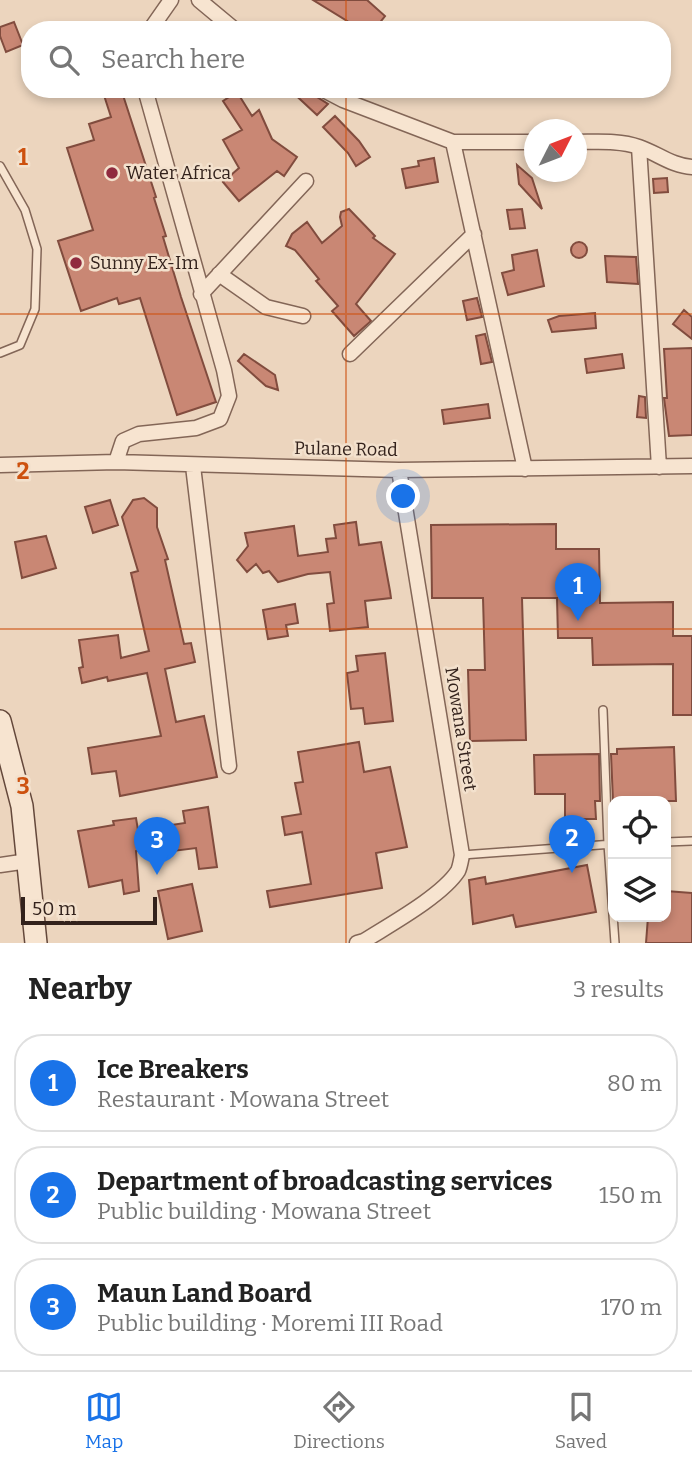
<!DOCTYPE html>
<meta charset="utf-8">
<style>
body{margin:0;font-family:Bitter,serif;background:#f6f6f6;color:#222}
.controls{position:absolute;right:21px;bottom:21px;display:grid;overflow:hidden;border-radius:14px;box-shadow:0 4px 10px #0003}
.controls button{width:63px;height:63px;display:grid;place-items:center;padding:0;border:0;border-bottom:2px solid #e0e0e0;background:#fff;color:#222;font:35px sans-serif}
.compass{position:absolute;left:524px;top:119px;width:63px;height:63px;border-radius:50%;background:#fff;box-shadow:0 4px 10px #0003;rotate:48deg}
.scale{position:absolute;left:21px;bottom:18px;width:136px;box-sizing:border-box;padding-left:7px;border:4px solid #33221c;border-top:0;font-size:19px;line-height:24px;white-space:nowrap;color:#33221c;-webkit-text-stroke:5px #f3e1cd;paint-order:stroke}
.you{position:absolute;left:404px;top:497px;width:24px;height:24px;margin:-18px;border:5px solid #fff;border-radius:50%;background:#1a73e8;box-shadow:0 0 0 10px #1a73e833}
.badge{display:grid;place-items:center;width:46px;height:46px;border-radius:50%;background:#1a73e8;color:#fff;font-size:23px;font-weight:700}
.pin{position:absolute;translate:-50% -58px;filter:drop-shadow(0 2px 4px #0008)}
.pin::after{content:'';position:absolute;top:37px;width:24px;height:21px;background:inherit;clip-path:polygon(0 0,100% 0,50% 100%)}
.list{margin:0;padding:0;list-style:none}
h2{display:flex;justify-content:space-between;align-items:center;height:91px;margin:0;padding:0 28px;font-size:30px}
h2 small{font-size:23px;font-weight:400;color:#767676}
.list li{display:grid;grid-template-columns:46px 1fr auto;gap:21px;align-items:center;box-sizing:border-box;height:98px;margin:0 14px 14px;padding:0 14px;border:2px solid #e0e0e0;border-radius:28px}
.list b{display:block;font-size:26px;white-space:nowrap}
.list p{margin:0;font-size:23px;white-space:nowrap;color:#767676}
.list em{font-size:23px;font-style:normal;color:#767676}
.icon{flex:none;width:38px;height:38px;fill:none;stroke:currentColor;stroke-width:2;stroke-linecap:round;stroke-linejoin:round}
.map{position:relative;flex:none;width:692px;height:943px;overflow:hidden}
.search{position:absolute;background:#fff;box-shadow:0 4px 10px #0003;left:21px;right:21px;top:21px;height:77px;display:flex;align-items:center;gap:18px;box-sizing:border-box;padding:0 24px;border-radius:28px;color:#767676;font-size:26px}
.sheet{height:427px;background:#fff}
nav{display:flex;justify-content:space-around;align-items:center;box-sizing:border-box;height:98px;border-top:2px solid #e0e0e0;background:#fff;font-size:19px;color:#767676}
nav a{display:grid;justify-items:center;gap:4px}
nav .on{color:#1a73e8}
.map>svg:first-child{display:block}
</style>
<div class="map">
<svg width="692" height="943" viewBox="0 0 692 943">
<rect width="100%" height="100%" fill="#ecd5be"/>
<!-- building -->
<path fill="#c98774" stroke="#814c3e" stroke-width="2" d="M 313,0 L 367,0 L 385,16 L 374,30 L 352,30 L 345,23 L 347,21 Z
M 14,22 L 23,45 L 6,52 L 0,36 L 0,27 Z
M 102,89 L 121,89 L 156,197 L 154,198 L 166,236 L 163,237 L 181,297 L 216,402 L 177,415 L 140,298 L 119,304 L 117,298 L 81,311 L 58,241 L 93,230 L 67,148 L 94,140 L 89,124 L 111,117 Z
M 289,89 L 312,89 L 314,95 L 328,104 L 317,115 Z
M 237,92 L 252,116 L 259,110 L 272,139 L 297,157 L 284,176 L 277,171 L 239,201 L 223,182 L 239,168 L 223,140 L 242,130 L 223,101 Z
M 335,116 L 359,141 L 370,157 L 356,166 L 348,153 L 323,127 Z
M 434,158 L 438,182 L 406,188 L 402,169 L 419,166 L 418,161 Z
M 517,165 L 532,178 L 542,209 L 519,184 Z
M 667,178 L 668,192 L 654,193 L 653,179 Z
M 349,209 L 375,236 L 373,238 L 395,254 L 356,304 L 371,321 L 354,336 L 332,311 L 338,306 L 316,281 L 319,279 L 295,250 L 286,246 L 292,234 L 307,222 L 322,243 L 342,226 L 340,217 L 341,212 Z
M 522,209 L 525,228 L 510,229 L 507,210 Z
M571 250a8 8 0 1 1 16 0a8 8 0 1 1-16 0Z
M 537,250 L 544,286 L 508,295 L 502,273 L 514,270 L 512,255 Z
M 605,256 L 636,257 L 638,284 L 607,282 Z
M 477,298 L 482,317 L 467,320 L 463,301 Z
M 684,310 L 692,317 L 692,339 L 673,324 Z
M 595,313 L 596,328 L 552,332 L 548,320 L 559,316 Z
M 485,334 L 492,362 L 481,364 L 476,336 Z
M 692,348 L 692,435 L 669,436 L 664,398 L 667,398 L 664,349 Z
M 244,354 L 275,375 L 278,390 L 266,386 L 238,361 Z
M 622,354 L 624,368 L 587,373 L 585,359 Z
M 639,396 L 645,397 L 646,418 L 637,417 Z
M 488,404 L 490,418 L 444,424 L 442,410 Z
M 144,498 L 157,508 L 157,527 L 168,559 L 165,560 L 184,644 L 191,643 L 195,662 L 165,669 L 176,722 L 204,716 L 217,777 L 120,796 L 116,771 L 92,774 L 88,748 L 161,736 L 147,673 L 108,681 L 107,677 L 82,683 L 79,668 L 83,667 L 79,640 L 118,635 L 121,658 L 149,651 L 131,573 L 138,571 L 122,517 L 133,500 Z
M 110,500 L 118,525 L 93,533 L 85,507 Z
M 356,522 L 359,545 L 381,542 L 390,591 L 391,598 L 365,601 L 368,627 L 330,631 L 327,604 L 334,603 L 330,572 L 308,574 L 278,582 L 269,571 L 263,573 L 256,564 L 247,572 L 237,560 L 248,546 L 245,533 L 294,526 L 298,556 L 328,552 L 326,539 L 336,538 L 334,525 Z
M 556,524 L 556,549 L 599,549 L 600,603 L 673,602 L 673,636 L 692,636 L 692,715 L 673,715 L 673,664 L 593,665 L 592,638 L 558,638 L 557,598 L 522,598 L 526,740 L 470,741 L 468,670 L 485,670 L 483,598 L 432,598 L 431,525 Z
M 46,536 L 56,568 L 22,578 L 15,542 Z
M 295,604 L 298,623 L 286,625 L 288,636 L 268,639 L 263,610 Z
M 385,653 L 393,721 L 365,724 L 363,708 L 351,709 L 347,673 L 358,671 L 356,656 Z
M 359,742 L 364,772 L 390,767 L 407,847 L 376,853 L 382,888 L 270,907 L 267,891 L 311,884 L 302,832 L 285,835 L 282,817 L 301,814 L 295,783 L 303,782 L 298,752 Z
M 674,747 L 676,801 L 613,801 L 611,754 L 617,754 L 617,749 Z
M 599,754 L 600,801 L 595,801 L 596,819 L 565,819 L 565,794 L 535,794 L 534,755 Z
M 208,807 L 217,867 L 199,869 L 196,848 L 149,854 L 148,849 L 136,851 L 139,891 L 124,894 L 122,880 L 89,887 L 78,831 L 114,825 L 113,821 L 136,818 L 138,830 L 185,823 L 183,811 Z
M 587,865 L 596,912 L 516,927 L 513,915 L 473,924 L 469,880 L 485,877 L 486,884 Z
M 192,884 L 202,931 L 168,939 L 158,891 Z
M 666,891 L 692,893 L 692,943 L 646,943 L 648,917 L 666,917 Z"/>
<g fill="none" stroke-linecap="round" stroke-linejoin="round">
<defs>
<path id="lane" d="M 0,166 L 25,210 L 37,249 L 35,309 L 20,345 L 0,353
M 603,710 L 608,844 L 615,943
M 666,842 L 692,841
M 462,855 L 613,844"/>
<path id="street" d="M 199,0 L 235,30
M 150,30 L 171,0
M 322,89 L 343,100 L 453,142 L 534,142
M 453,142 L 525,469
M 576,142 C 597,142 619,140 639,147 C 657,153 672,166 692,167
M 639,147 L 659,467
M 219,274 L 266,307 L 303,316
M 201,294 L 306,181
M 350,354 L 474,234
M 116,462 L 123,441 L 139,434 L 196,428 L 220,419 L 229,396 L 224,370 L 145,89
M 0,465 L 116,462 L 399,470 L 692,466
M 193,466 L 229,766
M 0,865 L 28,861
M 357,943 L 364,941 C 389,925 442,896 458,871 C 460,867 461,860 462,855 L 399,470"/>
<path id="secondary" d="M 0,721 L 22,806 L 36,943"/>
</defs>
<!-- lane casing -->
<use href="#lane" stroke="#836657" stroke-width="10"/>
<!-- street casing -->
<use href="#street" stroke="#836657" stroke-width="17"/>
<!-- secondary casing -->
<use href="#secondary" stroke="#64483b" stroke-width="24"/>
<!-- lane -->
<use href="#lane" stroke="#f7e4d0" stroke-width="7"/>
<!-- street -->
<use href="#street" stroke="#f7e4d0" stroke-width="14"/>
<!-- secondary -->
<use href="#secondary" stroke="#f7e4d0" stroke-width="21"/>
</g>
<!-- grid -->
<path fill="none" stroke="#cd510e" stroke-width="2" stroke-opacity="0.55" d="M 346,0 L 346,30M 346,89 L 346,943M 0,314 L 692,314M 0,629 L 692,629"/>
<!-- markers -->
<g fill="#902a3e" stroke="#f3e1cd" stroke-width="2.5">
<circle cx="112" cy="173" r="7"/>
<circle cx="76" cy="263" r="7"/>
</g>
<g text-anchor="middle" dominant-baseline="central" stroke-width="5" stroke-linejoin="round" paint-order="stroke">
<!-- poi labels -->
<g font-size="18" fill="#33221c" stroke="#f3e1cd" text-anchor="start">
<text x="126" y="173">Water Africa</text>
<text x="90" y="263">Sunny Ex-Im</text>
</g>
<!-- street labels -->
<g font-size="18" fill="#33221c" stroke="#f3e1cd">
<text transform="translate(346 449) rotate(1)">Pulane Road</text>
<text transform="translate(461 729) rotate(81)">Mowana Street</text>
</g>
</g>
<g font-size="23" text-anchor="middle" font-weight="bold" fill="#cd510e" stroke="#f3e1cd" stroke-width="5" stroke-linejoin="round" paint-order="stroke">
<text x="23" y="165">1</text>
<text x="23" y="479">2</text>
<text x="23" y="794">3</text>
</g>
</svg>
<div class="controls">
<button><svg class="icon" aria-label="locate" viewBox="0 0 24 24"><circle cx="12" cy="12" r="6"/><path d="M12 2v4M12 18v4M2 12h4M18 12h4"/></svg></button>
<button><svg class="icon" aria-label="layers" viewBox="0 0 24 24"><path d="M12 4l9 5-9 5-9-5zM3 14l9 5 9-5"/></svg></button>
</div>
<svg class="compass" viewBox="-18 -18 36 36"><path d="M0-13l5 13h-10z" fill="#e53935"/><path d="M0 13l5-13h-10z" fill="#767676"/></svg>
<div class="scale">50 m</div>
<div class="you"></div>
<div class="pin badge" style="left:578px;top:621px">1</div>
<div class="pin badge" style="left:572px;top:873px">2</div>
<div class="pin badge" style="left:157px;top:875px">3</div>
<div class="search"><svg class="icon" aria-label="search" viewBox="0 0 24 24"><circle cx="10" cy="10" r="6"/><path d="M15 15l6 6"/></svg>Search here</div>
</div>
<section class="sheet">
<h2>Nearby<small>3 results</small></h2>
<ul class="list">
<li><span class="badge">1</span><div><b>Ice Breakers</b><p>Restaurant · Mowana Street</p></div><em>80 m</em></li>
<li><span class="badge">2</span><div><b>Department of broadcasting services</b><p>Public building · Mowana Street</p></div><em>150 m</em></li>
<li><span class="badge">3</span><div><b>Maun Land Board</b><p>Public building · Moremi III Road</p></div><em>170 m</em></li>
</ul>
</section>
<nav>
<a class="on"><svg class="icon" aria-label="map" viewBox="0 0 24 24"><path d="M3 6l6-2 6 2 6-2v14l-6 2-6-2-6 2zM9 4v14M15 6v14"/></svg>Map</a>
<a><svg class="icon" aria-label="directions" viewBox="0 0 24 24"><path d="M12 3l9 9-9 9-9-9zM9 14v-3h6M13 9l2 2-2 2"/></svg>Directions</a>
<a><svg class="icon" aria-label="saved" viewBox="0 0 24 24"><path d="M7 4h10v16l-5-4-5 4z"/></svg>Saved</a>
</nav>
